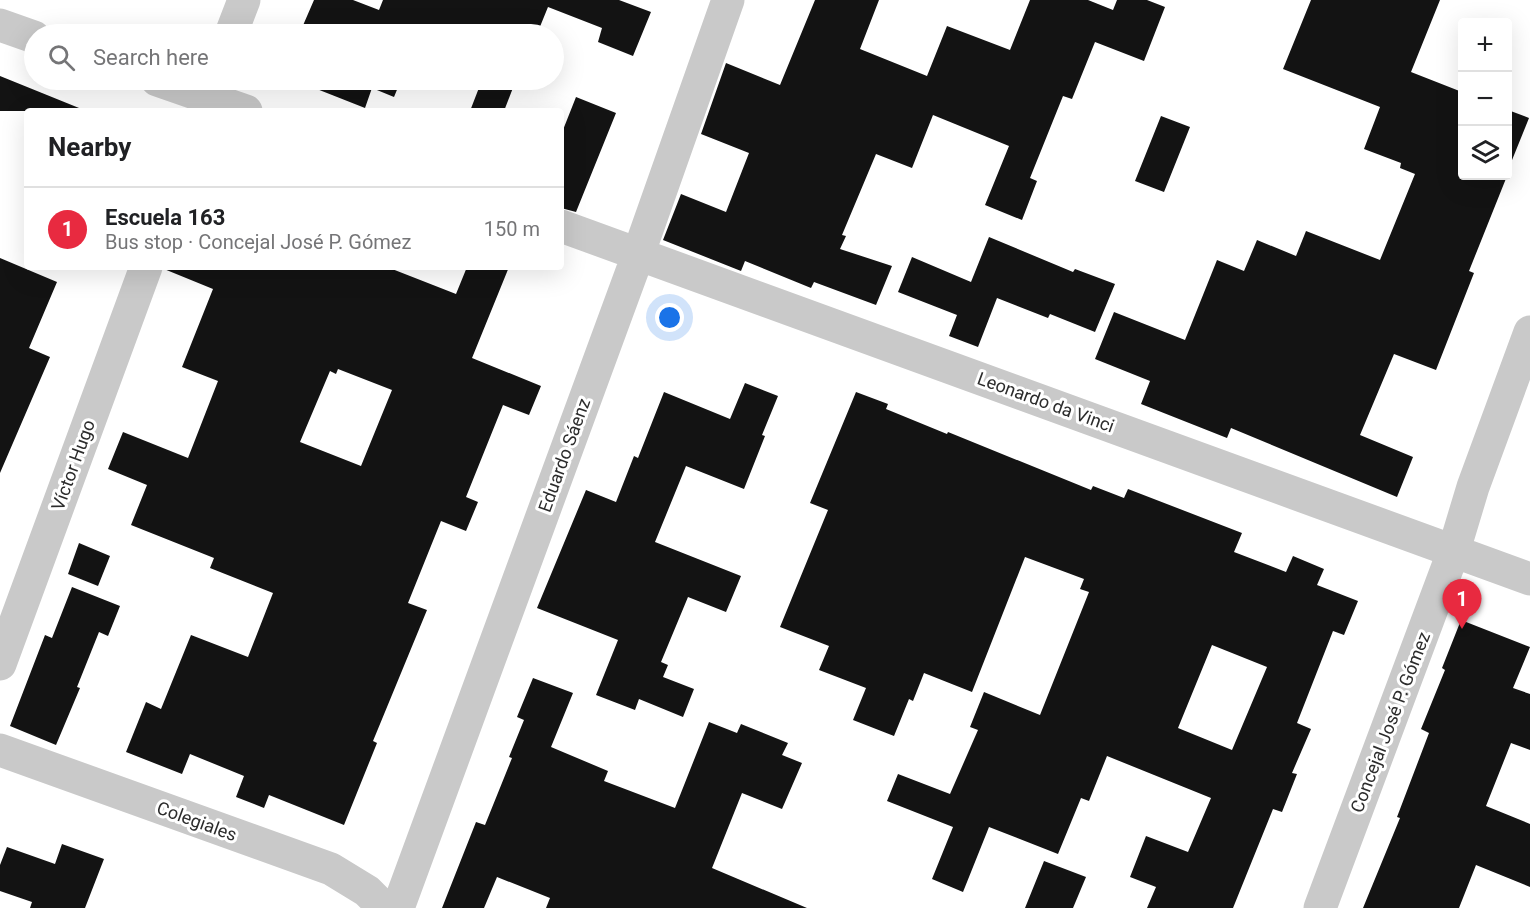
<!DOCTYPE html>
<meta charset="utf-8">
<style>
body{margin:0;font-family:Roboto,sans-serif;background:#f2f2f2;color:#202124}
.controls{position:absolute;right:18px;top:18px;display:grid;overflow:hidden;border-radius:6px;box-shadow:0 6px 24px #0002}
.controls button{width:54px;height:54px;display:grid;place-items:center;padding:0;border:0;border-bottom:2px solid #e0e0e0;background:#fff;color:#202124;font:30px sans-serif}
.you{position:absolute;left:670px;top:318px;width:21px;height:21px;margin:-15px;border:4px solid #fff;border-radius:50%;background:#1a73e8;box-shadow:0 0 0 9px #1a73e833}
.badge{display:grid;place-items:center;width:39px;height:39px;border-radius:50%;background:#e82a40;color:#fff;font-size:20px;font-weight:700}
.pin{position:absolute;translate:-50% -50px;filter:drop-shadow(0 2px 3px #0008)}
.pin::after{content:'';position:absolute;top:32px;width:21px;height:18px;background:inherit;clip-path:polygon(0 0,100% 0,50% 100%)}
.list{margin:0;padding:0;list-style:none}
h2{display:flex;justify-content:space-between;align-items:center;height:78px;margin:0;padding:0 24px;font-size:26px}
h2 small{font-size:20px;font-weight:400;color:#757577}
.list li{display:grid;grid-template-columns:39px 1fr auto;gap:18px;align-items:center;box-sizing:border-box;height:84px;padding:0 24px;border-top:2px solid #e0e0e0}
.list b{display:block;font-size:22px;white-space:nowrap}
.list p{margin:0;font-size:20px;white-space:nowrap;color:#757577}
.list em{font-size:20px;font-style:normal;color:#757577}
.icon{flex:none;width:33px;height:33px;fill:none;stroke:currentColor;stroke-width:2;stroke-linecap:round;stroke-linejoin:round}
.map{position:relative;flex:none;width:1530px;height:908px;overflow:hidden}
.search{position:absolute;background:#fff;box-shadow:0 6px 24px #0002;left:24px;top:24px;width:540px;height:66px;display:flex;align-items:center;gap:15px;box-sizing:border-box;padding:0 21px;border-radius:33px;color:#757577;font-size:22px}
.panel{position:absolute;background:#fff;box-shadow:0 6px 24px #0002;left:24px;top:108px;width:540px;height:162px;border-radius:6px}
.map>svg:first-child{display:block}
</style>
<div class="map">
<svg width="1530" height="908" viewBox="0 0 1530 908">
<rect width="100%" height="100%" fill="#fff"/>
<!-- building -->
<path fill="#131313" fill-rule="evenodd" d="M 314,0 L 353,0 L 379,10 L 383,0 L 619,0 L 651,12 L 633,56 L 598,42 L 602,28 L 548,7 L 537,34 L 291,34 L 294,27 L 301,30 Z
M 815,0 L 879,0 L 860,49 L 927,76 L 947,26 L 1010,50 L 1030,0 L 1088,0 L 1113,10 L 1117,0 L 1147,0 L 1165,7 L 1144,61 L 1095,42 L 1072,99 L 1063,96 L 1030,178 L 1037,181 L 1022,220 L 985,205 L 1009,146 L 933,115 L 912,168 L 876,154 L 842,235 L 846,236 L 840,249 L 892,266 L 876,305 L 814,282 L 811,288 L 745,261 L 741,271 L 663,240 L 681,194 L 726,212 L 749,153 L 701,134 L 726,63 L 780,85 Z
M 1311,0 L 1440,0 L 1411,72 L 1462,92 L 1462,176 L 1507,176 L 1469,271 L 1474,273 L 1436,370 L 1394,354 L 1360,435 L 1413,457 L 1397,497 L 1231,428 L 1227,438 L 1141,404 L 1150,381 L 1095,359 L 1114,312 L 1185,340 L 1217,260 L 1244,271 L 1257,240 L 1296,256 L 1306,231 L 1380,260 L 1415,174 L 1400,168 L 1401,163 L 1364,149 L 1380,107 L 1283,69 Z
M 0,76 L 84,110 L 83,111 L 0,111 Z
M 294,80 L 401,80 L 394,97 L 372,88 L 365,108 Z
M 482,80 L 516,80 L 504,111 L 470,111 Z
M 576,97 L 616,113 L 576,212 L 561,208 L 561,135 Z
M 1508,110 L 1529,118 L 1508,170 Z
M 1161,116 L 1190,127 L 1164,192 L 1135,181 Z
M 989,237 L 1073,272 L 1075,269 L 1115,284 L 1095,332 L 1050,314 L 1048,318 L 997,298 L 978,347 L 949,336 L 957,315 L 898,292 L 912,257 L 971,282 Z
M 0,258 L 57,282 L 29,348 L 50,357 L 0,473 Z
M 164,267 L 387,267 L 456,294 L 467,267 L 509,267 L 472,358 L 541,386 L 529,415 L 503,405 L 466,497 L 478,502 L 466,531 L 441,521 L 408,603 L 427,610 L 373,741 L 377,743 L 344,825 L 269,795 L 264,808 L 236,797 L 244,776 L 190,754 L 182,774 L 126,752 L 146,702 L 161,709 L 191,635 L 248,657 L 273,593 L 210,568 L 214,558 L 131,525 L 147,485 L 108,469 L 123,432 L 188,458 L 218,381 L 182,367 L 213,289 L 164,269 ZM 338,369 L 392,390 L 361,466 L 300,442 L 330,371 L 336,374 Z
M 745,383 L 778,396 L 762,435 L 765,436 L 744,489 L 686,466 L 655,542 L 741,576 L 726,612 L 688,597 L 661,662 L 668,665 L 663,677 L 694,689 L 683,717 L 639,699 L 635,710 L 596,695 L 618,640 L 537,608 L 586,490 L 616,502 L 634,456 L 638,458 L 664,392 L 730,419 Z
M 856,392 L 888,404 L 886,409 L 947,434 L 948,432 L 1091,490 L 1093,486 L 1124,498 L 1128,489 L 1242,533 L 1234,552 L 1286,572 L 1293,556 L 1324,569 L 1317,585 L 1358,601 L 1344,635 L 1333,631 L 1297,723 L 1311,729 L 1292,773 L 1297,774 L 1282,812 L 1273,809 L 1233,908 L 1147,908 L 1156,887 L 1130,877 L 1146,836 L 1188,852 L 1211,798 L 1107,756 L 1089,801 L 1081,798 L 1058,854 L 989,827 L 963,892 L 932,879 L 953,827 L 887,801 L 898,774 L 950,794 L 978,730 L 970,727 L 984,692 L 1040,715 L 1089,592 L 1080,589 L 1084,579 L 1025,557 L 972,692 L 924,673 L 913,701 L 909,699 L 894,736 L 853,720 L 866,688 L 819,670 L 829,646 L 780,627 L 828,510 L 810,503 ZM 1212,645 L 1267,667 L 1232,750 L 1178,728 Z
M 79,543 L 110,556 L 98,586 L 68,574 Z
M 72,587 L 120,606 L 108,636 L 99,632 L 77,687 L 80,688 L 56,745 L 10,726 L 45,635 L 52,638 Z
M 1461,620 L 1530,647 L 1513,688 L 1530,694 L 1530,750 L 1511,743 L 1486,806 L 1530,824 L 1530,887 L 1476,865 L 1459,908 L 1363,908 L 1400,818 L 1397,817 L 1429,733 L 1421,729 L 1445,670 L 1442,668 Z
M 533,678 L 573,693 L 551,747 L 608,771 L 604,781 L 675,808 L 709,722 L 737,733 L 741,724 L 788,743 L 782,755 L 802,763 L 782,809 L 742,793 L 712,868 L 807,908 L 546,908 L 550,898 L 497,877 L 484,908 L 442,908 L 476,822 L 485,825 L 512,758 L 509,757 L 524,720 L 517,717 Z
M 62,844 L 104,859 L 85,908 L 30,908 L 32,902 L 0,891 L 0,865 L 7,847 L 55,864 Z
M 1044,861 L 1086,877 L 1073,908 L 1025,908 Z"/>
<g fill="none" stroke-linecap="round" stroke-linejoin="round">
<!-- minor -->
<path stroke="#c9c9c9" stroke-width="33" d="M 0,25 L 34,37
M 231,34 L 244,0
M 157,80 L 246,111
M 561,226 L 1530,579
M 0,664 L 146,267
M 0,750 L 331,869 L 367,891 L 384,908
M 398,908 L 638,255 L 728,0
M 1320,908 L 1454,550 L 1473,487 L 1530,332"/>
</g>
<g text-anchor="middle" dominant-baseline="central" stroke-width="6" stroke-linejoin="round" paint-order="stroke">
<!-- street labels -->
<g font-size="18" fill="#2c2c2c" stroke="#fff">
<text transform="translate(1046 402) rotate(20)">Leonardo da Vinci</text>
<text transform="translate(564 455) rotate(-70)">Eduardo Sáenz</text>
<text transform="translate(73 465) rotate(-70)">Víctor Hugo</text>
<text transform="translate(1390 722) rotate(-69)">Concejal José P. Gómez</text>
<text transform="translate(197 821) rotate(20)">Colegiales</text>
</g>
</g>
</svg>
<div class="controls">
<button>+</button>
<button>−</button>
<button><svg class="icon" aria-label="layers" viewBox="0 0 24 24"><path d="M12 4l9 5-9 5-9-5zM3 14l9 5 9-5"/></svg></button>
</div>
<div class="you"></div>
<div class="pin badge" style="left:1462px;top:629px">1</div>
<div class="search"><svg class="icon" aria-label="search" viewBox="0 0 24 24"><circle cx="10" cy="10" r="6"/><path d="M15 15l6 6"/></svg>Search here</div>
<section class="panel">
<h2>Nearby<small></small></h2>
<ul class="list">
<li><span class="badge">1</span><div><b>Escuela 163</b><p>Bus stop · Concejal José P. Gómez</p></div><em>150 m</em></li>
</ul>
</section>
</div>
